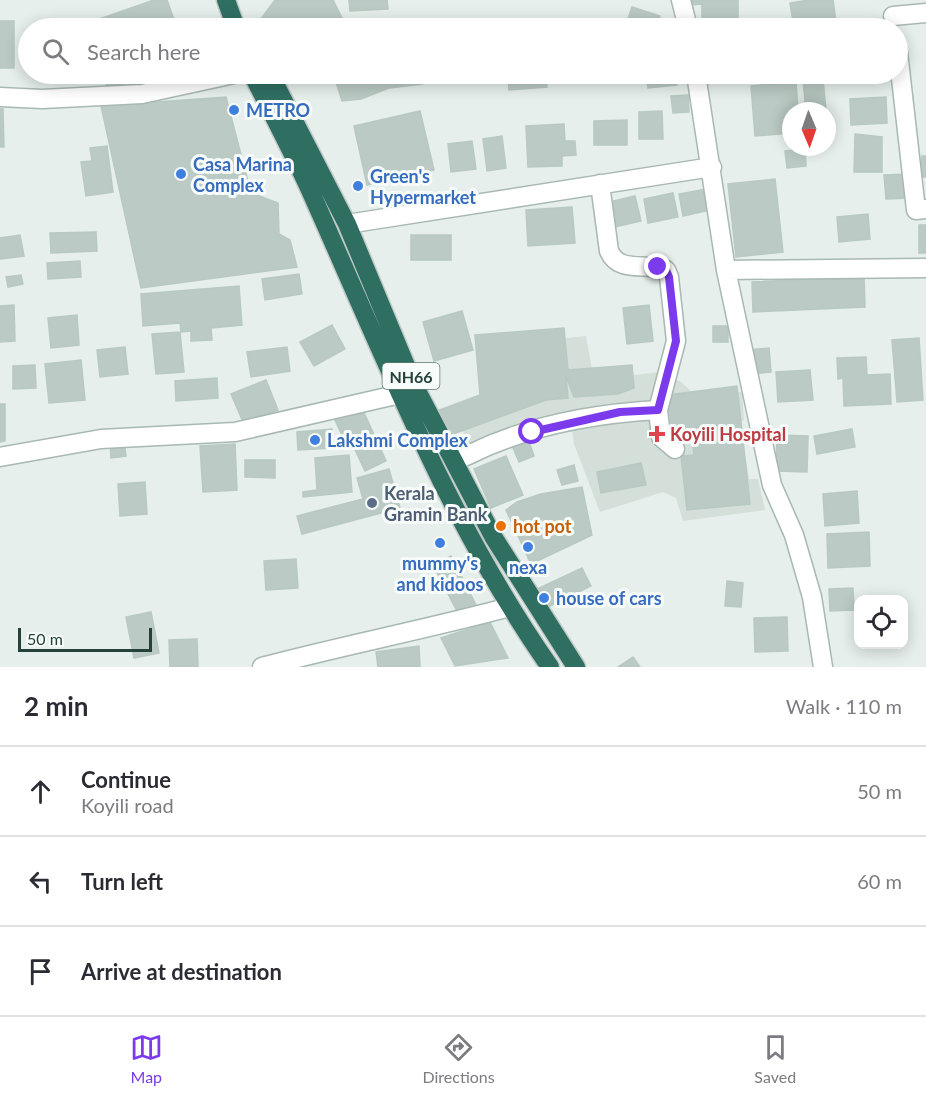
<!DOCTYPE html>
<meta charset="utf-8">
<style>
body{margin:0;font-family:Lato,sans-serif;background:#f7f7f7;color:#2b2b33}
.controls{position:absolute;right:18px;bottom:18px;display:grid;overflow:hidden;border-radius:12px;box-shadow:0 3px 15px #0003}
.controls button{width:54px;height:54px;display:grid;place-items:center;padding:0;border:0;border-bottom:2px solid #e1e1e2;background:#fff;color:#2b2b33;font:30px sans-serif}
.compass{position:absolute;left:782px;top:102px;width:54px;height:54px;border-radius:50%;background:#fff;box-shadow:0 3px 15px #0003;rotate:178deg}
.scale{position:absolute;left:18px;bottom:15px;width:134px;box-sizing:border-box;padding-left:6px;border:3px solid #24423a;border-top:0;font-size:16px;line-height:21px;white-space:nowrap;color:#24423a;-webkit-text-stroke:4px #f7fbf9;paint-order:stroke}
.stop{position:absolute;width:18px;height:18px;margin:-14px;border:4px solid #7c3aed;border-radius:50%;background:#fff}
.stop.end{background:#7c3aed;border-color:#fff;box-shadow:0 2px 6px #0008}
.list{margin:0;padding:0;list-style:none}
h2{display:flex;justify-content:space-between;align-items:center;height:78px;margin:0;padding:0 24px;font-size:26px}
h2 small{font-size:20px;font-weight:400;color:#7c7c81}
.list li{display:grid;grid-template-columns:39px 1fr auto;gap:18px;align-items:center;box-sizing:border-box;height:90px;padding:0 24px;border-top:2px solid #e1e1e2}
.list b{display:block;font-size:22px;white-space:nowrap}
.list p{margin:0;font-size:20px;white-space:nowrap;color:#7c7c81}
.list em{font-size:20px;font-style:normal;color:#7c7c81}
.icon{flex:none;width:33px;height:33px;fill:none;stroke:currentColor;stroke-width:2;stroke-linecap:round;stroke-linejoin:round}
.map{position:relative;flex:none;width:926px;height:667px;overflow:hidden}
.search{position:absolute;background:#fff;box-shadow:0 3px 15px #0003;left:18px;right:18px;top:18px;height:66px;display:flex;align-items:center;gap:15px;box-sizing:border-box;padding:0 21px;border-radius:33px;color:#7c7c81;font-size:22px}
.sheet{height:348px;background:#fff}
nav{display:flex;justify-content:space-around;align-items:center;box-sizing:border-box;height:84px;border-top:2px solid #e1e1e2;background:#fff;font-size:16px;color:#7c7c81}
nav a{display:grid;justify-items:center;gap:3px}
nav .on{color:#7c3aed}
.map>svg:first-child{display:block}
</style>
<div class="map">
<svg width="926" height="667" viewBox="0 0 926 667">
<rect width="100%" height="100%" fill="#e6efeb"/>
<!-- built -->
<path fill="#d4dfda" d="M 586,336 L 594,380 L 659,372 L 681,382 L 697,397 L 742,392 L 744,420 L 740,422 L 749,479 L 758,479 L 765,510 L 683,521 L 676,498 L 663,492 L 600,512 L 574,444 L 570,414 L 554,413 L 525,423 L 470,448 L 456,415 L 505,396 L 537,341 Z"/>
<!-- building -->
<path fill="#bbcac4" stroke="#b8c9c2" stroke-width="1.5" d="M 154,0 L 167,0 L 177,28 L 86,28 L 85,24 Z
M 275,0 L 333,0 L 347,28 L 264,28 L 260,20 Z
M 349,0 L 387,0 L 388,9 L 350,11 Z
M 690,0 L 738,0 L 738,18 L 702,19 L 702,4 L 690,5 Z
M 809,0 L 833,0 L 836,22 L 794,28 L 790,3 Z
M 632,7 L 660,16 L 656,28 L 625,28 Z
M 0,21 L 14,21 L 14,68 L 0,68 Z
M 103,74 L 153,74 L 108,89 Z
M 309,74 L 419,74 L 422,84 L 389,88 L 361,99 L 342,101 L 335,79 L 313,80 Z
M 508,74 L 546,74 L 547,87 L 509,90 Z
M 646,74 L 676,74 L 677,85 L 648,88 Z
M 823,78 L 826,111 L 806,111 L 803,80 Z
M 796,82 L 798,111 L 791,111 L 791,133 L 755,136 L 751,86 Z
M 688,95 L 689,112 L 673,113 L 671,96 Z
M 226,97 L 251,193 L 278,203 L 279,234 L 290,240 L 297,267 L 141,288 L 101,106 Z
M 886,97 L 887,123 L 851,125 L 850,99 Z
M 0,109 L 3,109 L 4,147 L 0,147 Z
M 420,111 L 434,170 L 367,185 L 354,126 Z
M 662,111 L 663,139 L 639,139 L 639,112 Z
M 627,120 L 627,145 L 594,145 L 594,121 Z
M 564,124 L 565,141 L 575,141 L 576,155 L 562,156 L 562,166 L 528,167 L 526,126 Z
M 855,134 L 882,137 L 882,172 L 854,172 Z
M 502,136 L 506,168 L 487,171 L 483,139 Z
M 472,141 L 476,169 L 451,172 L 448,144 Z
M 107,146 L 113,192 L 86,196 L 81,162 L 92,161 L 90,148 Z
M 805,149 L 806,166 L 787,168 L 785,151 Z
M 922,156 L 926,156 L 926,177 L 921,177 Z
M 908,174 L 910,198 L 886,199 L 884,175 Z
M 775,179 L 783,252 L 736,257 L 728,184 Z
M 706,189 L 710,210 L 683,216 L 679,194 Z
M 673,193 L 678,217 L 648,223 L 644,199 Z
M 635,196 L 641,221 L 614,227 L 609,202 Z
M 572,207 L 575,243 L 528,246 L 526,210 Z
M 868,214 L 870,239 L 839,242 L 837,217 Z
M 919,225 L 926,225 L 926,253 L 919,253 Z
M 96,232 L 97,251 L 51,253 L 50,233 Z
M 20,235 L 24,256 L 0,259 L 0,238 Z
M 411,235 L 451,235 L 451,260 L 411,260 Z
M 80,261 L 81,277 L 48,279 L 47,263 Z
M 299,274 L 302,294 L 265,300 L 262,279 Z
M 21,275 L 23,284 L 8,287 L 6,277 Z
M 864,277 L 865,307 L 753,312 L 752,282 Z
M 239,286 L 242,325 L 211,328 L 212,340 L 191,341 L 191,331 L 181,332 L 180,323 L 143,326 L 141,294 Z
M 14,305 L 15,341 L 0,342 L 0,306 Z
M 649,305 L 653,341 L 627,344 L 623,308 Z
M 462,311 L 473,350 L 434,361 L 423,322 Z
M 77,315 L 79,345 L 51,348 L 48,318 Z
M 332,325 L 345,349 L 314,366 L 300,342 Z
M 713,326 L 728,326 L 728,342 L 713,342 Z
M 564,328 L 568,370 L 632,365 L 634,388 L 618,394 L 574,397 L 566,376 L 568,398 L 546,400 L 445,437 L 437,411 L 480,395 L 475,335 Z
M 180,332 L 184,372 L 156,374 L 152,334 Z
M 919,338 L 923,400 L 897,402 L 892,340 Z
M 125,347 L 128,374 L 100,377 L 97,350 Z
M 287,347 L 290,371 L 251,377 L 247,352 Z
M 769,348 L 771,372 L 749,374 L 747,350 Z
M 866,357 L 867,375 L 890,374 L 891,404 L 844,406 L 843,378 L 838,379 L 837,358 Z
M 81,360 L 85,400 L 49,403 L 45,364 Z
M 35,365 L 36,388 L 13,389 L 13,366 Z
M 810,370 L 813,400 L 778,402 L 776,372 Z
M 217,378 L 218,398 L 176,401 L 175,381 Z
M 266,380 L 278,410 L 244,424 L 231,394 Z
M 737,386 L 750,504 L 687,510 L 681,456 L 694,455 L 691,429 L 672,431 L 668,395 Z
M 0,404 L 5,404 L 5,441 L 0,442 Z
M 361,406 L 386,461 L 365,471 L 348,435 L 343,437 L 334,418 Z
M 332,429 L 334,448 L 298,450 L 297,432 Z
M 852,429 L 855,447 L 817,454 L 814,436 Z
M 777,435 L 808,436 L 807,472 L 776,471 Z
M 527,436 L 534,456 L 519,462 L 511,443 Z
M 124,441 L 126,456 L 111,458 L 110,442 Z
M 235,444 L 237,490 L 203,492 L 200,446 Z
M 349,455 L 352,492 L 303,497 L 303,492 L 317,490 L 315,458 Z
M 506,456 L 523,495 L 491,508 L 474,469 Z
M 245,460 L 275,460 L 275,478 L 245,477 Z
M 641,463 L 646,485 L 601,493 L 597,472 Z
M 574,465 L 578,481 L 562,485 L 557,470 Z
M 389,469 L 400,508 L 302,534 L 297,516 L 363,499 L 357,478 Z
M 145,482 L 147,514 L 120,516 L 118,484 Z
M 582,487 L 592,535 L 531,564 L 506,510 L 517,502 L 541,494 Z
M 857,491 L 859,523 L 825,526 L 823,494 Z
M 869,532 L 870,566 L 828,568 L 827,534 Z
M 451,556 L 476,605 L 458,613 L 433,565 Z
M 296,559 L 298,588 L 266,590 L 264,561 Z
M 582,568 L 591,586 L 546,608 L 537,589 Z
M 727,581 L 743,583 L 741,607 L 725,606 Z
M 853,588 L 854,610 L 830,611 L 829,589 Z
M 151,612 L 159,653 L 134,658 L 126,617 Z
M 787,617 L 788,651 L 755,652 L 754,618 Z
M 490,622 L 508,658 L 455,666 L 441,638 Z
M 197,639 L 198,667 L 170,667 L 169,640 Z
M 419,646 L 420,667 L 378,667 L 376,652 Z
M 633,657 L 640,667 L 618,667 Z"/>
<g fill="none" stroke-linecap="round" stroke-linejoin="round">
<defs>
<path id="minor" d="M 681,0 L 688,28
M 893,16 L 926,13
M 898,52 L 916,210 L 926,209
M 696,74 L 726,270
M 0,97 L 42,99 L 142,94 L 234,74
M 600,184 L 609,251 C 619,274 646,262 666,270 L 669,277 L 676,341 L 658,410
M 347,224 L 712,167
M 0,457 L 101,439 L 235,432 L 400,394
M 456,460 C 471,455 483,447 498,442 C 548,422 605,413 658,410 L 661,437 L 675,449
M 262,667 C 345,645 428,629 510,607
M 823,667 L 812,597 L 794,535 L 772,485 L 726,270 L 926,268"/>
<path id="highway" d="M 226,0 L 236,28
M 252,74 C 271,111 291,149 309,188 C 382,350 447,520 550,667
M 270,74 L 347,224 L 414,385 L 494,538 L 576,667"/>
</defs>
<!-- minor casing -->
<use href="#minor" stroke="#a8b8b2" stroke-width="21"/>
<!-- highway casing -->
<use href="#highway" stroke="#c2cac8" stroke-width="21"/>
<!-- minor -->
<use href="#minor" stroke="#fff" stroke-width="18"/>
<!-- highway -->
<use href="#highway" stroke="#2f6f62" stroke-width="18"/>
</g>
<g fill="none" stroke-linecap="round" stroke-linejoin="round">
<!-- route -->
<path stroke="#7c3aed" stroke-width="8" d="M 532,432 L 620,412 L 658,410 L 676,341 L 669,277 L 666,270 L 658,267"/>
</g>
<!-- markers -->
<g fill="#3f7fe0" stroke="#f7fbf9" stroke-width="2">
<circle cx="234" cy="110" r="6"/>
<circle cx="181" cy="174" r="6"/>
<circle cx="358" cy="186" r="6"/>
<circle cx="315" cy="440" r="6"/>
<circle cx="440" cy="543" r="6"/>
<circle cx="528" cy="547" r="6"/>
<circle cx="544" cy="598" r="6"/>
</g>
<path fill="#e0444e" stroke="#f7fbf9" stroke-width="2" d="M654 425h6v6h6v6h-6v6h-6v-6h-6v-6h6z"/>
<circle fill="#5c6f8a" stroke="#f7fbf9" stroke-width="2" cx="372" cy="503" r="6"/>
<circle fill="#e8710a" stroke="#f7fbf9" stroke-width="2" cx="501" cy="526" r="6"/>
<g text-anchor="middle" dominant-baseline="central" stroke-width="6" stroke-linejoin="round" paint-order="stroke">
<!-- shield labels -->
<rect fill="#f7fbf9" stroke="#637a73" stroke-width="1.5" x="382.5" y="363" width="57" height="26" rx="4.5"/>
<g font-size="16" font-weight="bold" fill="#24423a">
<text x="411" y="376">NH66</text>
</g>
<!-- shop labels -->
<g font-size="18" font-weight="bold" fill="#366cbe" stroke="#f7fbf9" text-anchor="start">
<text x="246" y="110">METRO</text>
<text x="193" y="164">Casa Marina<tspan x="193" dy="21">Complex</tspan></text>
<text x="370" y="176">Green's<tspan x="370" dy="21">Hypermarket</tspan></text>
<text x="327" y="440">Lakshmi Complex</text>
<text x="440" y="563" text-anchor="middle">mummy's<tspan x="440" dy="21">and kidoos</tspan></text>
<text x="528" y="567" text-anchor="middle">nexa</text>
<text x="556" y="598">house of cars</text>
</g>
<!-- health labels -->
<g font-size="18" font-weight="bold" fill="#be3a42" stroke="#f7fbf9" text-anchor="start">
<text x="670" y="434">Koyili Hospital</text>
</g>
<!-- service labels -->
<g font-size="18" font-weight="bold" fill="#4e5e75" stroke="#f7fbf9" text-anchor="start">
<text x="384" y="493">Kerala<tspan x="384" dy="21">Gramin Bank</tspan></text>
</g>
<!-- food labels -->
<g font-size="18" font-weight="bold" fill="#c56008" stroke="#f7fbf9" text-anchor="start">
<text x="513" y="526">hot pot</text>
</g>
</g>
</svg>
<div class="controls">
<button><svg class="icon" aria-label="locate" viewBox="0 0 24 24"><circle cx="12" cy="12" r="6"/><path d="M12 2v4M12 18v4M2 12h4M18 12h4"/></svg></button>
</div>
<svg class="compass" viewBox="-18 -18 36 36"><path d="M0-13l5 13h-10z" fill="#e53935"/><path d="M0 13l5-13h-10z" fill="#7c7c81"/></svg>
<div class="scale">50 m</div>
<div class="stop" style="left:532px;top:432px"></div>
<div class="stop end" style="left:658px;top:267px"></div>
<div class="search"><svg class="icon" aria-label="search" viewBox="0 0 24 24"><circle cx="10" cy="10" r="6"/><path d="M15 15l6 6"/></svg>Search here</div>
</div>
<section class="sheet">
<h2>2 min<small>Walk · 110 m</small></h2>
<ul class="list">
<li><svg class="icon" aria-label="ahead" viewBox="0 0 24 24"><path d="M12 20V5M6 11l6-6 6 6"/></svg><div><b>Continue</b><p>Koyili road</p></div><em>50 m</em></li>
<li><svg class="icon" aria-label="left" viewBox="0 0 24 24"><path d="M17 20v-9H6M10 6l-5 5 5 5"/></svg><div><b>Turn left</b></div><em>60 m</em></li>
<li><svg class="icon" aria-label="arrive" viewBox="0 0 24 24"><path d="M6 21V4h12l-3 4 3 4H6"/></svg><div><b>Arrive at destination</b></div></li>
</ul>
</section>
<nav>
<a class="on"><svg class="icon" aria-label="map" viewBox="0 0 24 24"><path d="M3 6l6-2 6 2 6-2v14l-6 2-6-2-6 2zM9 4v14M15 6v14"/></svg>Map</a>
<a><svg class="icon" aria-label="directions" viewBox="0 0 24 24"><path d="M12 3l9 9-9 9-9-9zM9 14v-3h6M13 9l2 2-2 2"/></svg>Directions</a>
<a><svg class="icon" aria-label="saved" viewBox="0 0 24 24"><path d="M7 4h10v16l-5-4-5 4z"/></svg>Saved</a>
</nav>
